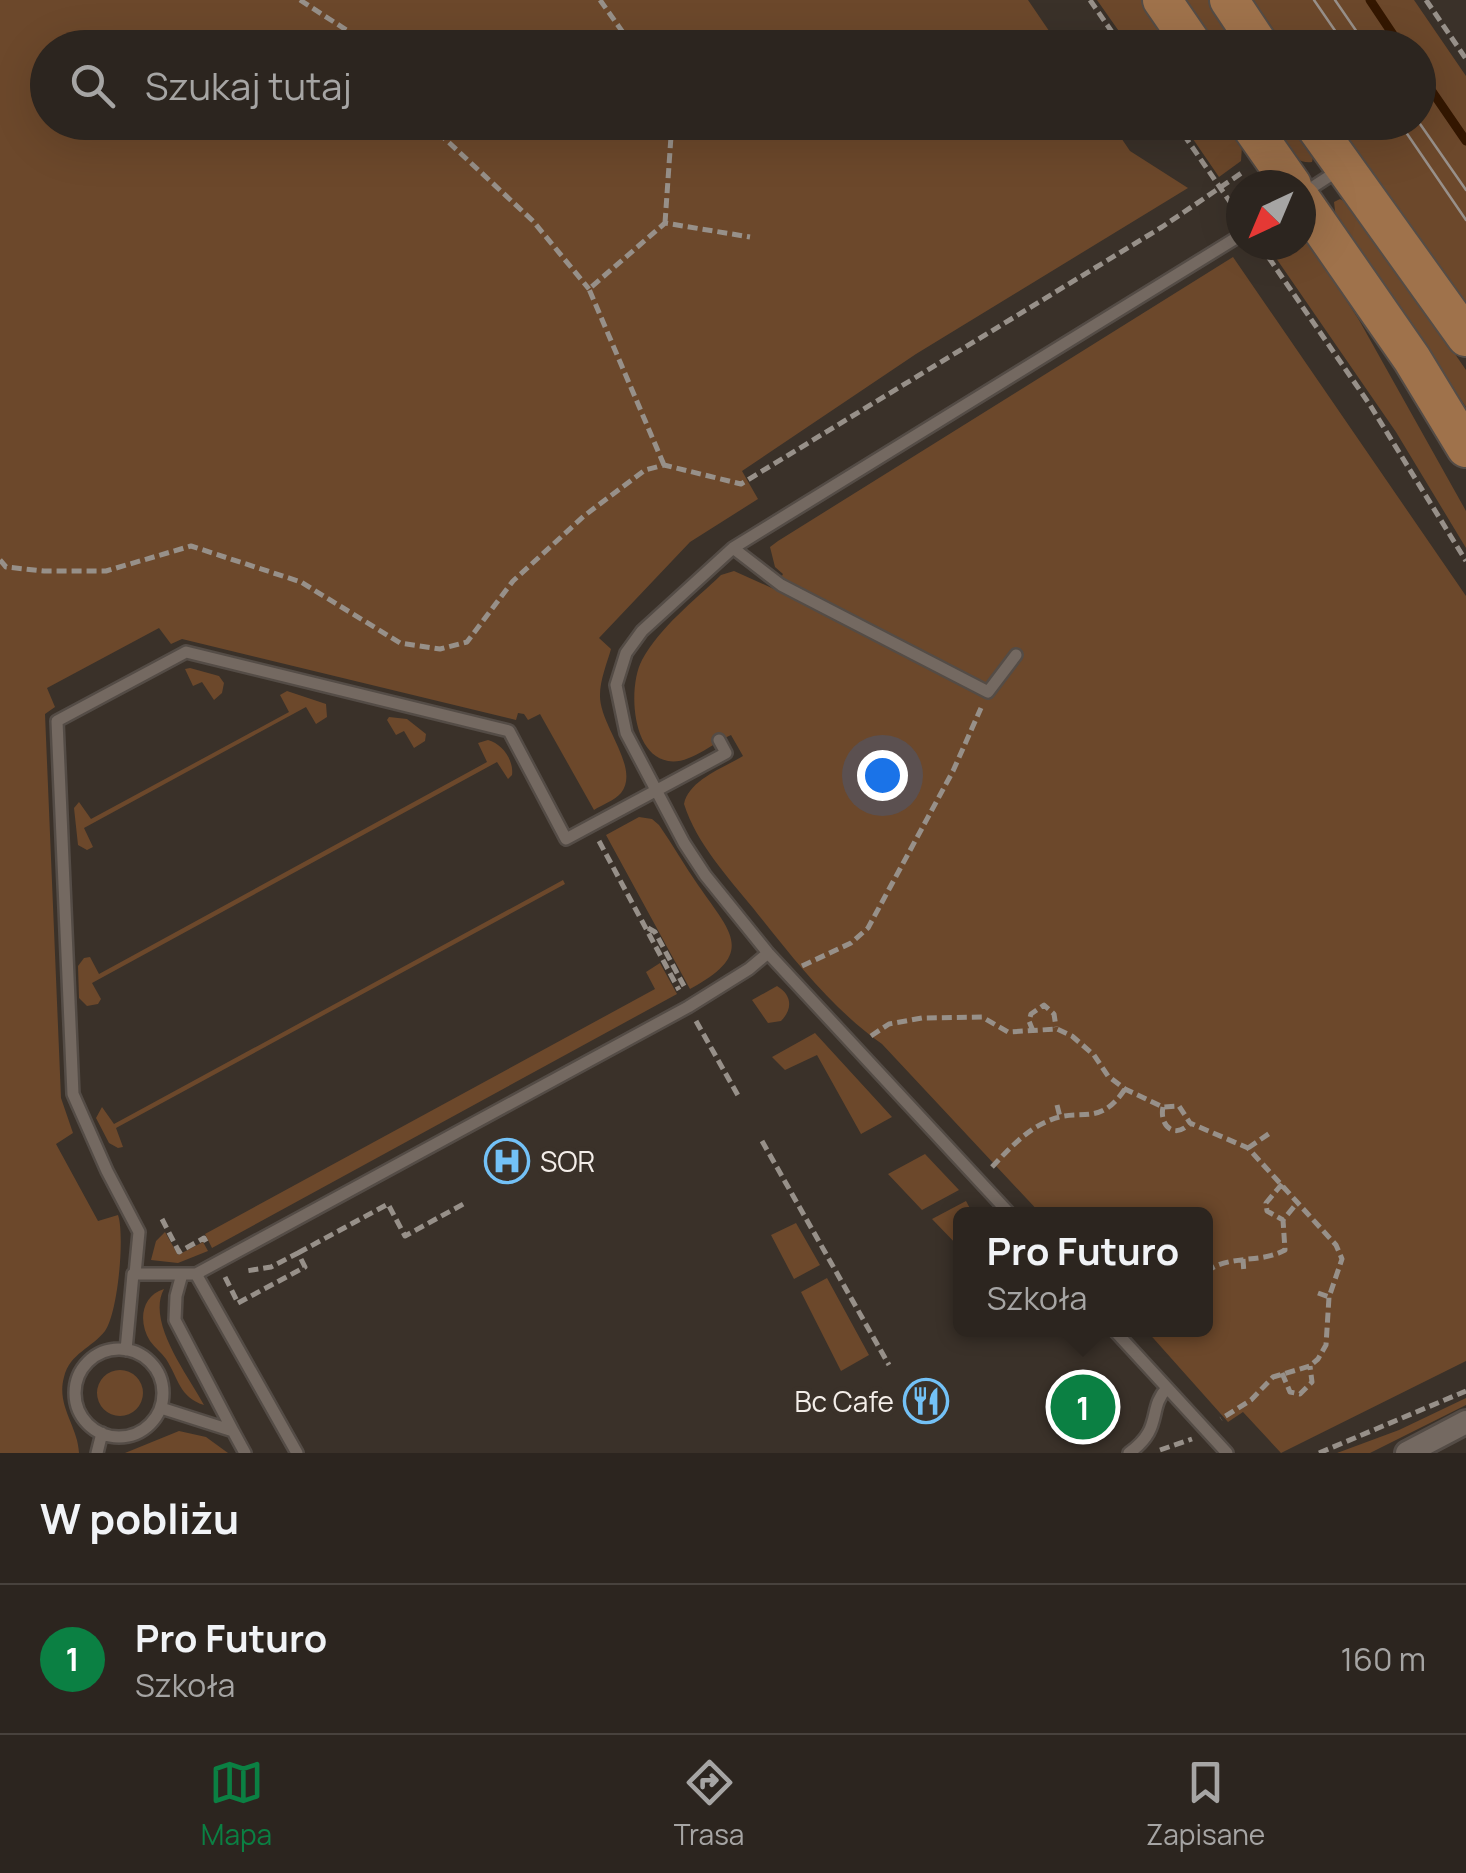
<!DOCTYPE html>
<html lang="pl">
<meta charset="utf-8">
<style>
body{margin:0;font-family:Manrope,sans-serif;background:#342d28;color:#f1f3f6}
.compass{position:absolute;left:1226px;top:170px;width:90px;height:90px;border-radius:50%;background:#2c251f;box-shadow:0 10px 40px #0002;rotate:224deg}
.you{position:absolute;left:882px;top:775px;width:35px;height:35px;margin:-25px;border:8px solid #fff;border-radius:50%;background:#1a73e8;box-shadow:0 0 0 15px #1a73e833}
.badge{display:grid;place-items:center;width:65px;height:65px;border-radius:50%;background:#0b8043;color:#fff;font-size:32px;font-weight:700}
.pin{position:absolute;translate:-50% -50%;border:5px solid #fff;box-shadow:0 2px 10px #0006}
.popup{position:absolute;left:953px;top:1207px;width:260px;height:130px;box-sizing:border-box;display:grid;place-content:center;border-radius:15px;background:#2c251f;filter:drop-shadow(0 2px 8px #0005);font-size:32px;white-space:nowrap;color:#a6a5a4}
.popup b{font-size:38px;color:#f1f3f6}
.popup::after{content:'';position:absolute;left:50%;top:100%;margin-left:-20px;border:20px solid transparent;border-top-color:#2c251f}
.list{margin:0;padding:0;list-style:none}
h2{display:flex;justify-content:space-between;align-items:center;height:130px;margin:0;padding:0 40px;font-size:42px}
h2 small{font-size:32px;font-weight:400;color:#a6a5a4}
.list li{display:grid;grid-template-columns:65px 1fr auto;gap:30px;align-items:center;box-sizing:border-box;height:150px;padding:0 40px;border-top:2px solid #48423d}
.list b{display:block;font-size:38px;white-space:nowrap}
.list p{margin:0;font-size:32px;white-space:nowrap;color:#a6a5a4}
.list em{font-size:32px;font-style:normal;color:#a6a5a4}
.icon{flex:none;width:55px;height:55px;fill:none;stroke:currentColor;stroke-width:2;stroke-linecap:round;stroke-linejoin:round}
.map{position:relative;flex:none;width:1466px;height:1453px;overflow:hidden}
.search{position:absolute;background:#2c251f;box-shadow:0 10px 40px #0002;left:30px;right:30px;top:30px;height:110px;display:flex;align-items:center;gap:25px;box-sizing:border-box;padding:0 35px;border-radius:55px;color:#a6a5a4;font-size:38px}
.sheet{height:280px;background:#2c251f}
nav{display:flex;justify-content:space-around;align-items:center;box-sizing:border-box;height:140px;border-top:2px solid #48423d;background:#2c251f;font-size:28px;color:#a6a5a4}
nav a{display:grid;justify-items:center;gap:5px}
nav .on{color:#0b8043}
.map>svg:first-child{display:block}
</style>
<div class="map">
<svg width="1466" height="1453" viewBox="0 0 1466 1453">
<rect width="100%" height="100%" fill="#3a3129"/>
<!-- green -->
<path fill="#6c482b" d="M 0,0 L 1028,0 L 1060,47 L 48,48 L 48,122 L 1111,123 L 1130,151 L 1188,188 L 916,354 L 742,471 L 758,499 L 690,542 L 599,638 L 611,649 C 607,663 600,680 600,695 C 599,725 641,768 621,793 C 615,800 602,805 594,810 L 540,714 L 528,720 L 524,714 L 518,713 L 516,720 L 182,639 L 171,644 L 159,628 L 47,688 L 55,707 L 45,714 L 61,1098 L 73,1133 L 56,1144 L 98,1221 L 118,1215 C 125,1235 118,1313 105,1331 C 92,1348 70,1353 64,1377 C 56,1406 78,1426 79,1453 L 0,1453 Z
M 1097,0 L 1147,0 L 1180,47 L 1130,47 Z
M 1185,0 L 1209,0 L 1242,47 L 1217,47 Z
M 1253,0 L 1414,0 L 1466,76 L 1466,308 L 1338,123 L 1418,122 L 1418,48 L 1286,47 Z
M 1182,123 L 1228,123 L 1242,146 L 1241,161 L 1219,177 Z
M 1269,123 L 1295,123 L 1314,153 L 1312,162 C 1291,165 1280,139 1269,123 Z
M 1340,199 L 1353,206 L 1466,370 L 1466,407 L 1336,219 L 1334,202 Z
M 1301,230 L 1359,320 L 1466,511 L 1466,548 L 1396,432 L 1267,245 L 1301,245 Z
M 1233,257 L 1466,596 L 1466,1361 L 1281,1453 L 1243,1412 L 1228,1422 L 1146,1330 L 1206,1330 L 1206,1214 L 1041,1214 L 882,1044 C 831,1008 792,957 753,908 C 727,876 697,844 684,804 C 689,780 723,768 743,756 L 731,735 C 713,743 689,765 668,761 C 631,755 628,686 642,660 C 660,627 694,601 721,575 L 734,571 L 774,589 L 783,574 L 775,567 L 770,547 L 778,541 Z
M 190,668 L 219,676 L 224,683 L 222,693 L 214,700 L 202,682 L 193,686 L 185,669 Z
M 287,691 L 326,704 L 327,717 L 316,724 L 306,707 L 84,828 L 93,847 L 87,850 L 78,845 L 74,808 L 79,802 L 91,819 L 289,712 L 280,695 Z
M 389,717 L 407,719 L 426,734 L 425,741 L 414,748 L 404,731 L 396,735 L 387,720 Z
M 488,740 C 503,744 514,761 512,775 L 508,779 L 497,762 L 92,983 L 101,999 L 98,1004 L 87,1006 L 79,998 L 78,966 L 84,958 L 90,957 L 99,974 L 487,762 L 478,743 Z
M 639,817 L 652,819 L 659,825 C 673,845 684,865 698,885 C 732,934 756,953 690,989 L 606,835 Z
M 563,880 L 565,884 L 116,1128 L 123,1147 L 118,1148 L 109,1143 L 96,1118 L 102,1107 L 114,1124 Z
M 660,963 L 677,994 L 212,1248 L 205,1234 L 655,989 L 646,972 Z
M 777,986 C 792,995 793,1009 781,1021 L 768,1023 L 752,1000 Z
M 815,1033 L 892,1117 L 861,1134 L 817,1055 L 785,1070 L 772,1057 Z
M 925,1154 L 959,1190 L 922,1210 L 888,1174 Z
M 966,1201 L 973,1214 L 960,1214 L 960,1248 L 932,1219 Z
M 796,1223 L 820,1265 L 794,1279 L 771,1235 Z
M 165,1232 L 178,1255 L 203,1242 L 208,1251 L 178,1263 L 151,1260 L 156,1241 Z
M 827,1278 L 869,1355 L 841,1371 L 801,1292 Z
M 164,1289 C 146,1322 188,1375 204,1405 C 179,1397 179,1379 166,1359 C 161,1352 155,1348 150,1341 C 138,1322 141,1296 164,1289 Z
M97 1393a23 23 0 1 1 46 0a23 23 0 1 1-46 0Z
M 1466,1398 L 1466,1405 L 1370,1453 L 1337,1453 L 1399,1430 Z
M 179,1431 L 206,1437 L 228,1453 L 125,1453 Z"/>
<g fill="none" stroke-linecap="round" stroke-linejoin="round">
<!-- stream -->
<path stroke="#341700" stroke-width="9" d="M 1370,0 L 1402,48
M 1418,71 L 1466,141"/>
<defs>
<path id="service" d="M 1305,192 L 1339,170
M 733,548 L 781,585 L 988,692 L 1016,655
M 1010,1214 L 768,953 L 705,875 L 684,843 L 626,733 L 616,685 L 626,653 L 642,631 L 733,548 L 1241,235
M 135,1274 L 139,1232 L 107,1171 L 73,1094 L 57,721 L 186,652 L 509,731 L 566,839 L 726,753 L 719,740
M 182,1274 L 176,1296 L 175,1320 L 233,1431
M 196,1274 L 297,1453
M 1114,1330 L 1227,1453
M75 1393a44 44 0 1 1 88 0a44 44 0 1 1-88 0Z
M 126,1350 L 133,1274 L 196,1274 L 688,1007 L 749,969 L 768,953
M 161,1408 L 233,1431 L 245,1453
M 97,1453 L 102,1433
M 1129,1453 C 1164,1428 1147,1409 1167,1388"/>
<path id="minor" d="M 1407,1453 L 1466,1422"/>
<path id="primary" d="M 1162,0 L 1195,48
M 1229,0 L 1261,48
M 1248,122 L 1292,185
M 1312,122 L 1466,337
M 1301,199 L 1412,359 L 1466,448"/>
</defs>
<!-- service casing -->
<use href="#service" stroke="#544c46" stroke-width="16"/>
<!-- minor casing -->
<use href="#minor" stroke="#544c46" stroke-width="28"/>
<!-- primary casing -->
<use href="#primary" stroke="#544c46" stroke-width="42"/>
<!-- path -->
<path stroke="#979089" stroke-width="5" stroke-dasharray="10 5" stroke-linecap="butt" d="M 300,0 L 351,33 L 363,48
M 600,0 L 634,48
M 1090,0 L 1123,48
M 1426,0 L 1466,59
M 427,122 L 533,221 L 589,289
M 1175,122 L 1239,215
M 665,223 L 672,122
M 1260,245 L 1370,405 L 1466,561
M 664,465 L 589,289 L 665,223 L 750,237
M 0,560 L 6,567 L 44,571 L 106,571 L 191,546 L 301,582 L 400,643 L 440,649 L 467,642 L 513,581 L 584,516 L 645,470 L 664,465 L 741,484 L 1162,227 L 1243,172
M 599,841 L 679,990
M 648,928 L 655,932 L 684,986
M 802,966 L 851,943 L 868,928 L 953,771 L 981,708
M 696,1021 L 740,1099
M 1033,1031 L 1029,1021 L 1031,1014 L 1044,1005 L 1054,1014 L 1056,1027
M 871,1036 L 889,1024 L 922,1018 L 982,1017 L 1008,1032 L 1057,1029 L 1072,1036 L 1094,1055 L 1108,1076 L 1125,1089 L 1163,1107 L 1179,1106 L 1190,1123 L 1248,1148 L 1336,1245 L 1342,1259 L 1329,1297 L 1326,1345 L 1318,1359 L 1310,1366 L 1273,1377 L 1251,1400 L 1221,1419
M 1057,1105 L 1060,1117
M 1163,1107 C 1159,1126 1175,1140 1190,1123
M 762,1141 L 889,1365
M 1248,1148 L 1270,1133
M 992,1167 C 1008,1150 1026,1130 1048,1121 C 1080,1106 1098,1129 1125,1089
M 1282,1184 L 1266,1203 L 1267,1211 L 1283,1220
M 162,1219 L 179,1252 L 204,1238 L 208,1245
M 298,1253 L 388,1204 L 405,1236 L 467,1202
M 1243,1259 L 1244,1274
M 1206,1272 C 1229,1254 1260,1264 1285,1250 L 1283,1220 L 1297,1203
M 225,1277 L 238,1303
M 1318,1293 L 1329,1297
M 238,1303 L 305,1267 L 298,1253 L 271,1267 L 246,1271
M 1282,1373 L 1290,1392 L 1300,1394 L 1312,1382 L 1310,1366
M 1160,1450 L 1192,1439
M 1319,1453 L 1466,1391"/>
<!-- service -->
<use href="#service" stroke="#746961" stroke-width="11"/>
<!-- minor -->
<use href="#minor" stroke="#746961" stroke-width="22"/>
<!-- primary -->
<use href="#primary" stroke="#9f724b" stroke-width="38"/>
<!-- tram -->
<path stroke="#98908a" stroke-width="2.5" d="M 1314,0 L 1347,48
M 1335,0 L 1368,48
M 1418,121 L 1466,190
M 1399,122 L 1466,220"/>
</g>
<!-- icons -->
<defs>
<symbol id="hospital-ring" viewBox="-11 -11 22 22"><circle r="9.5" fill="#3a3129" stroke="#73c1f6" stroke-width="1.5"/><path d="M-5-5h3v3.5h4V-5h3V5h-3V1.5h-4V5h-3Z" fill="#73c1f6"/></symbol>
<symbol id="restaurant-ring" viewBox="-11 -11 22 22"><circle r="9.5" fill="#3a3129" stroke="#73c1f6" stroke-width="1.5"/><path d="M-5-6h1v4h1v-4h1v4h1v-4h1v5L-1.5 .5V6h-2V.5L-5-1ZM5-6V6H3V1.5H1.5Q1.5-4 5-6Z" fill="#73c1f6"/></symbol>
</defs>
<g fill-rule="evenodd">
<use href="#hospital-ring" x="482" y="1136" width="50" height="50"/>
<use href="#restaurant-ring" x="901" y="1376" width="50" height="50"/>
</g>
<g text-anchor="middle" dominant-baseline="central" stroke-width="9" stroke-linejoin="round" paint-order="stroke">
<!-- poi labels -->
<g font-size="28" fill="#f4eee9" stroke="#3a3129" text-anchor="start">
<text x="540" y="1161">SOR</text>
<text x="894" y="1401" text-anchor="end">Bc Cafe</text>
</g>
</g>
</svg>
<svg class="compass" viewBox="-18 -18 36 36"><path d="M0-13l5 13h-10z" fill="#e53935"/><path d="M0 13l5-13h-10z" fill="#a6a5a4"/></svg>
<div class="you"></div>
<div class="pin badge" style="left:1083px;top:1407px">1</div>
<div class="popup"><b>Pro Futuro</b>Szkoła</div>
<div class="search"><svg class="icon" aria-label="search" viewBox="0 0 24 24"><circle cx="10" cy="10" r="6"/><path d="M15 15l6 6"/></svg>Szukaj tutaj</div>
</div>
<section class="sheet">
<h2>W pobliżu<small></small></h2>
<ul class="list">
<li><span class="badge">1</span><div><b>Pro Futuro</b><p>Szkoła</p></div><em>160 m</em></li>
</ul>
</section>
<nav>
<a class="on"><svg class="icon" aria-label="map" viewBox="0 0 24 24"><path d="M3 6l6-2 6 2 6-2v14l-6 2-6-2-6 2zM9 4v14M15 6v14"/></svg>Mapa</a>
<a><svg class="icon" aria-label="directions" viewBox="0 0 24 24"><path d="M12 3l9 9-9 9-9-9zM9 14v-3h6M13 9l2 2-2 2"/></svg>Trasa</a>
<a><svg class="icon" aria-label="saved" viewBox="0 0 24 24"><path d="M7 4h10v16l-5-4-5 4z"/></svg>Zapisane</a>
</nav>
